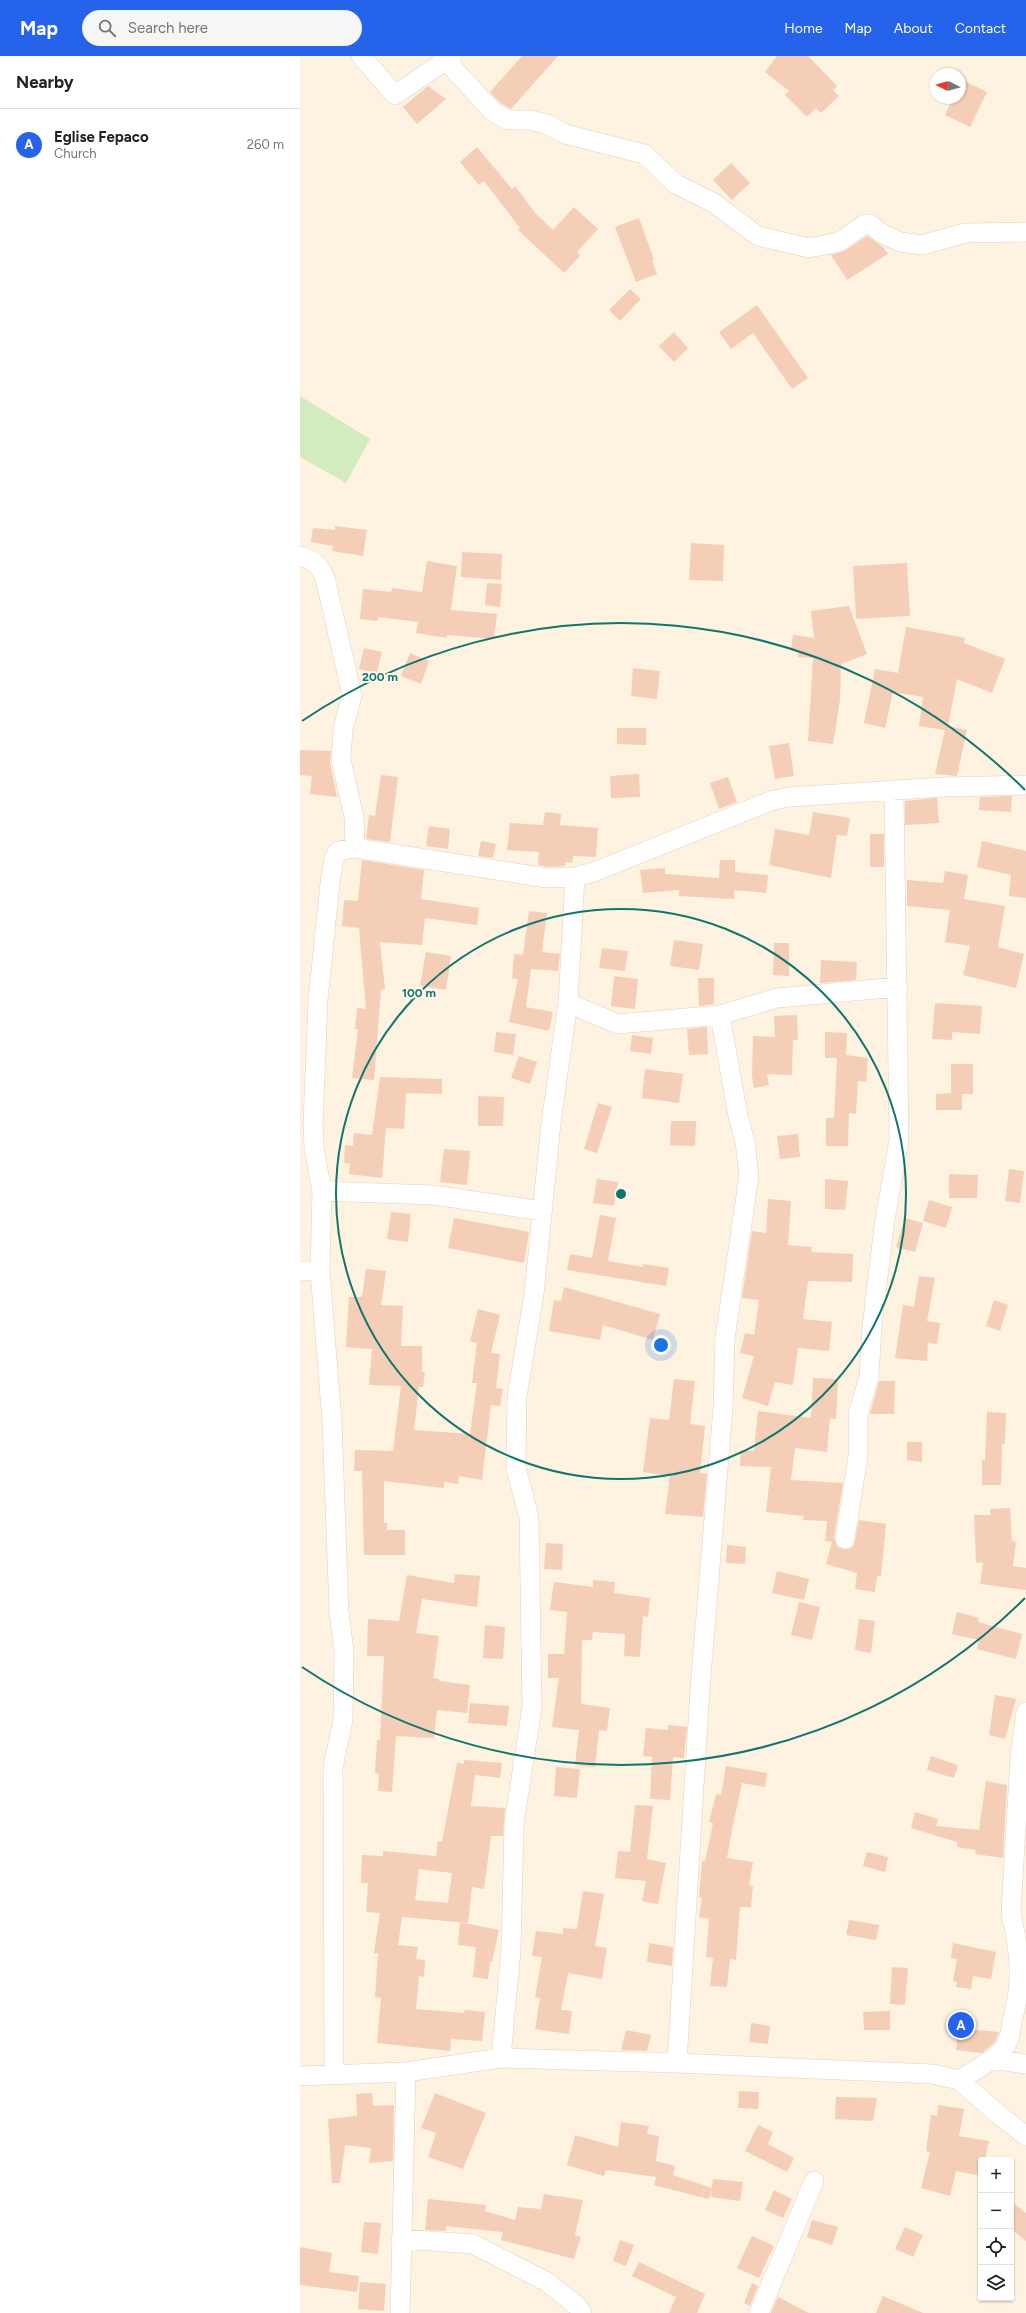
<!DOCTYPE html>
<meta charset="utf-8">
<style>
body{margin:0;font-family:Figtree,sans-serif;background:#f6f6f6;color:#222}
.controls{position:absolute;right:12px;bottom:12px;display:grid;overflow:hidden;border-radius:4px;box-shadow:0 1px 3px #0004}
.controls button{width:36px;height:36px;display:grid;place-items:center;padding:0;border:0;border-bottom:1px solid #e0e0e0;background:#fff;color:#222;font:20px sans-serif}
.compass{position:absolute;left:630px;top:12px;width:36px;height:36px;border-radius:50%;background:#fff;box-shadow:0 1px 3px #0004;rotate:276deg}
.you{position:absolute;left:361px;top:1289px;width:14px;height:14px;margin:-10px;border:3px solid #fff;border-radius:50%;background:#1a73e8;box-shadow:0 0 0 6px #1a73e833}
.badge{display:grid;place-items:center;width:26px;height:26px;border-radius:50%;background:#2563eb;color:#fff;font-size:13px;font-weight:700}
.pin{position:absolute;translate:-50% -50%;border:2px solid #fff;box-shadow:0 1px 4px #0006}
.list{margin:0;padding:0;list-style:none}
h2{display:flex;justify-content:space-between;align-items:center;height:52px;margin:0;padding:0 16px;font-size:17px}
h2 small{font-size:13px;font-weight:400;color:#767676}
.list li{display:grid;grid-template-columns:26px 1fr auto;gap:12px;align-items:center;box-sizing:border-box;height:72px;padding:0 16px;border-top:1px solid #e0e0e0}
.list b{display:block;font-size:15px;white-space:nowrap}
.list p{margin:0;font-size:13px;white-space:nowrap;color:#767676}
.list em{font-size:13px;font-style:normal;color:#767676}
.icon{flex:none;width:22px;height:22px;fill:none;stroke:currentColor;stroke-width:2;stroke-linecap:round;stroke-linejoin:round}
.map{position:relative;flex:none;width:726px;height:2257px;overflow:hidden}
header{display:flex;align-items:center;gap:24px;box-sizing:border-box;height:56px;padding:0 20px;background:#2563eb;color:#fff}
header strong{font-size:19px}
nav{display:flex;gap:22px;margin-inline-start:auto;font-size:14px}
.search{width:280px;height:36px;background:#f6f6f6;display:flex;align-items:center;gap:10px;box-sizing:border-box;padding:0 14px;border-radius:22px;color:#767676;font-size:15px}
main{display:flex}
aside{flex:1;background:#fff}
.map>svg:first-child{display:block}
</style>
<header>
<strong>Map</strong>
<div class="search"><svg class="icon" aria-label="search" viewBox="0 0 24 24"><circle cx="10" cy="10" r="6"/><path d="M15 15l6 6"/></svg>Search here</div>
<nav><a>Home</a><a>Map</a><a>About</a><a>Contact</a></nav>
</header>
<main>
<aside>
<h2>Nearby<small></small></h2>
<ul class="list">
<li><span class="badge">A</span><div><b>Eglise Fepaco</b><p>Church</p></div><em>260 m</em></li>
</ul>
</aside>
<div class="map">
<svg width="726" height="2257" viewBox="0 0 726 2257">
<rect width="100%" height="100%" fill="#fef2e1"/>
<!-- green -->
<path fill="#d3ecbf" d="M 0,340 L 70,383 L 46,427 L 0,401 Z"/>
<!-- building -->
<path fill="#f5ceb7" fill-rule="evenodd" d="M 222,0 L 258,0 L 211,53 L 200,47 L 190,36 Z
M 477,0 L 508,0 L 537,30 L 533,34 L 539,40 L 521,57 L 516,52 L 507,61 L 485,39 L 489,35 L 465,16 Z
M 660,23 L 687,36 L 670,71 L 645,59 L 653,42 L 660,42 Z
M 128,30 L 146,43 L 117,68 L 103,51 Z
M 177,91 L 212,133 L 215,130 L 236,158 L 253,174 L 274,151 L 298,173 L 277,196 L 280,200 L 264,217 L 218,174 L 220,172 L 184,125 L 179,129 L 160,106 Z
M 431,107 L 450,127 L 432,144 L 413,124 Z
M 339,162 L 354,204 L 352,205 L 357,218 L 336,226 L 315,171 Z
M 567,180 L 582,190 L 588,198 L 547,224 L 531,199 L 545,195 Z
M 330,233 L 341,243 L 320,265 L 309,254 Z
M 457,249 L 508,322 L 492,333 L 453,277 L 431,293 L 419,276 Z
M 374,276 L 388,292 L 374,306 L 359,290 Z
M 35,470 L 67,474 L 63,500 L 32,495 L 33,490 L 11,486 L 13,472 L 35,474 Z
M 391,487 L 424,489 L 423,525 L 389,524 Z
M 162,496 L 202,498 L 201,524 L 161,521 Z
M 127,505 L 157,510 L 151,554 L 197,558 L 194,583 L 147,579 L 147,582 L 116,577 L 118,566 L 78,561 L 78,565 L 60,563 L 63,533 L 91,536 L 92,532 L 122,536 Z
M 607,507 L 610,560 L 556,563 L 553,510 Z
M 187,527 L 202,528 L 200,551 L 185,549 Z
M 549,550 L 567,598 L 541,608 L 540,644 L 533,688 L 508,685 L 513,602 L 498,601 L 499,594 L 491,593 L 493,579 L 514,582 L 511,555 Z
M 606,571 L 665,582 L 664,587 L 705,603 L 692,637 L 657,623 L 648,670 L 667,674 L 657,720 L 635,718 L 645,674 L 619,670 L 623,641 L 593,636 L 585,672 L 564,667 L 575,613 L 598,617 Z
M 64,592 L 82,596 L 77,617 L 59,613 Z
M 110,597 L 129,605 L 121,628 L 101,620 Z
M 333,612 L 360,615 L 357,643 L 331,640 Z
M 317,672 L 346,672 L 346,689 L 317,688 Z
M 489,687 L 494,720 L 475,723 L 469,690 Z
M 0,694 L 31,695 L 30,706 L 37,741 L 10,738 L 12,720 L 0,719 Z
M 339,718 L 340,741 L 311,742 L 310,720 Z
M 81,719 L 98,721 L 90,786 L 66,783 L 69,759 L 75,760 Z
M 428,721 L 437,746 L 419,753 L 410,727 Z
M 712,740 L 711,756 L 679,754 L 680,741 Z
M 637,742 L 639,767 L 605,769 L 605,745 Z
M 245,756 L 261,758 L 260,769 L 298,772 L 296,801 L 273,800 L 272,807 L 265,806 L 265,810 L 248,811 L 238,809 L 239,796 L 207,794 L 210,767 L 243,769 Z
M 513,756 L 550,762 L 547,780 L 537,779 L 531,822 L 469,809 L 475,773 L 509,779 Z
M 129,770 L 150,773 L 148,793 L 126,790 Z
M 570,778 L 584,778 L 584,811 L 570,811 Z
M 181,785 L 196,788 L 193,802 L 178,800 Z
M 682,785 L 726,795 L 726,842 L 709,840 L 711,819 L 677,811 Z
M 62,804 L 124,814 L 121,843 L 179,852 L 177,869 L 125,862 L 122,889 L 80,886 L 85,933 L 81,934 L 74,1024 L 52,1022 L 58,973 L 55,973 L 57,952 L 66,953 L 59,872 L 42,870 L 44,844 L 58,845 Z
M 420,804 L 435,804 L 435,816 L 468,819 L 466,837 L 434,834 L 434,843 L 379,840 L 379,834 L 343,837 L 340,814 L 365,812 L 365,818 L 419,822 Z
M 645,815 L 668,819 L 664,843 L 705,850 L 698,891 L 724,898 L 716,932 L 663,919 L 670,890 L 645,886 L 650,854 L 607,850 L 607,824 L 643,827 Z
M 229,855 L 247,857 L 242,896 L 260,898 L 258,915 L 231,913 L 226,951 L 253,956 L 249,975 L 209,966 L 218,923 L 212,922 L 214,898 L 223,899 Z
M 374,884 L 403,888 L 399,914 L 370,910 Z
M 474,887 L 489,887 L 489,920 L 473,919 Z
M 302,892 L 328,895 L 325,915 L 299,912 Z
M 126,896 L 151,900 L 146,934 L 120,930 Z
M 521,904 L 557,906 L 556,924 L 520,927 Z
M 314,920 L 338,923 L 335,953 L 311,950 Z
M 398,922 L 414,922 L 414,948 L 399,950 Z
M 635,947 L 682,950 L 680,978 L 652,976 L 652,984 L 632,983 Z
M 497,959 L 498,984 L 493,984 L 492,1019 L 467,1018 L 469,1029 L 454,1032 L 452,1020 L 453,980 L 475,981 L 474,960 Z
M 407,971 L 408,998 L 389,999 L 387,973 Z
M 196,976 L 216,978 L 213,999 L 194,996 Z
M 525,976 L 547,977 L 546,999 L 568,1002 L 566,1026 L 558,1025 L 556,1058 L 549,1057 L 548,1090 L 526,1090 L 526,1062 L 534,1062 L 537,1002 L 525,1002 Z
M 332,979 L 353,982 L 351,998 L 330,995 Z
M 219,1000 L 237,1006 L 230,1028 L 211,1022 Z
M 651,1008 L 673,1008 L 673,1038 L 662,1038 L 662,1054 L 636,1054 L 636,1038 L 651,1037 Z
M 345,1013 L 383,1018 L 379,1047 L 342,1042 Z
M 80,1021 L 142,1023 L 142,1038 L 106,1037 L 104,1073 L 86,1072 L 82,1122 L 49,1118 L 50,1108 L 44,1107 L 45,1089 L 53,1090 L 54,1077 L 72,1079 Z
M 178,1040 L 204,1041 L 203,1070 L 178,1070 Z
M 298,1047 L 312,1051 L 297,1097 L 284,1093 Z
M 371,1065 L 396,1065 L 395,1090 L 370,1089 Z
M 498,1078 L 500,1101 L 480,1103 L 477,1080 Z
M 144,1093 L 170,1095 L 167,1129 L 140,1126 Z
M 709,1113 L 724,1115 L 720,1147 L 705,1145 Z
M 649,1118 L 678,1119 L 677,1142 L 649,1142 Z
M 297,1123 L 318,1126 L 314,1150 L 293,1147 Z
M 525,1123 L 548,1125 L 545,1154 L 525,1153 Z
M 468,1143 L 491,1145 L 488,1189 L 512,1191 L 511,1196 L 553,1198 L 552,1226 L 508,1225 L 503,1263 L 532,1266 L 529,1295 L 498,1292 L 493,1329 L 475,1326 L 468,1350 L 442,1342 L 454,1300 L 440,1297 L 445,1277 L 454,1279 L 459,1244 L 442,1242 L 452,1175 L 466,1177 Z
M 629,1144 L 652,1151 L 646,1172 L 623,1165 Z
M 91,1156 L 111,1158 L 108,1186 L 87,1183 Z
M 300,1159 L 316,1162 L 308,1205 L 343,1211 L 343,1208 L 369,1212 L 366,1230 L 267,1214 L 270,1198 L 292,1202 Z
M 154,1162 L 229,1176 L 224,1207 L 148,1192 Z
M 605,1162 L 623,1167 L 615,1196 L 596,1191 Z
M 66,1213 L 86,1215 L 81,1249 L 103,1250 L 101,1290 L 122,1290 L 122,1316 L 125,1316 L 123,1331 L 119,1331 L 114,1374 L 170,1378 L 177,1327 L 172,1327 L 177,1287 L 170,1285 L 178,1253 L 200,1259 L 191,1297 L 200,1298 L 196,1332 L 203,1333 L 200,1350 L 191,1349 L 182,1424 L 159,1420 L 158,1428 L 144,1426 L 144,1432 L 84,1425 L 84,1467 L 87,1467 L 87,1474 L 105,1474 L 105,1499 L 64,1499 L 62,1415 L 54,1415 L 55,1394 L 93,1395 L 101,1330 L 69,1329 L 72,1293 L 46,1291 L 49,1241 L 62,1241 Z
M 619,1220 L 635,1222 L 627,1265 L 640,1267 L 637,1288 L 628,1287 L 627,1305 L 595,1302 L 603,1249 L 614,1251 Z
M 264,1231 L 360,1258 L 353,1284 L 303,1269 L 300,1284 L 249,1275 L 254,1244 L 261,1245 Z
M 694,1244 L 708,1249 L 700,1275 L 686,1270 Z
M 513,1322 L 538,1323 L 536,1363 L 530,1362 L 527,1396 L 495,1392 L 491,1424 L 543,1427 L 534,1481 L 538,1492 L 549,1493 L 554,1490 L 559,1464 L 586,1468 L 581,1520 L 577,1520 L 575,1536 L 555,1533 L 557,1517 L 526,1508 L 532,1486 L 525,1485 L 527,1465 L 503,1464 L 504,1460 L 466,1456 L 471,1411 L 440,1410 L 441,1394 L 454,1395 L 458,1355 L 511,1362 Z
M 374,1323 L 395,1325 L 390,1368 L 405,1370 L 400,1417 L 407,1418 L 403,1461 L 365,1458 L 370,1420 L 343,1416 L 350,1362 L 369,1364 Z
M 579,1325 L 595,1325 L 594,1358 L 570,1358 Z
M 687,1356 L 706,1357 L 705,1388 L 702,1388 L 701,1429 L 682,1429 L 682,1404 L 685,1404 Z
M 607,1386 L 622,1386 L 622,1406 L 607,1404 Z
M 710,1452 L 712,1485 L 716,1486 L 713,1510 L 726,1512 L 726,1534 L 680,1528 L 683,1506 L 676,1507 L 674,1459 L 690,1459 L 690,1453 Z
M 246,1487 L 263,1488 L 262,1514 L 244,1513 Z
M 427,1489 L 446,1491 L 445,1508 L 426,1507 Z
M 477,1515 L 509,1523 L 504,1544 L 472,1537 Z
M 155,1518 L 180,1520 L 177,1551 L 122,1543 L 116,1577 L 139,1580 L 133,1622 L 139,1623 L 139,1625 L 170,1629 L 167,1657 L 137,1654 L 134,1682 L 96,1680 L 92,1736 L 78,1735 L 79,1718 L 75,1717 L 77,1684 L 80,1684 L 84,1600 L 67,1600 L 68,1563 L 99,1565 L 107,1519 L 154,1527 Z
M 293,1524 L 315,1526 L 314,1537 L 350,1542 L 348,1561 L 343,1560 L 340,1601 L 324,1600 L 325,1578 L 293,1576 L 292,1584 L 282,1584 L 281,1648 L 310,1652 L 307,1675 L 299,1674 L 295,1711 L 275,1709 L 279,1674 L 252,1671 L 259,1622 L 248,1622 L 248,1598 L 264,1598 L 267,1556 L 250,1554 L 254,1526 L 293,1531 Z
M 499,1546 L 520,1551 L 512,1584 L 491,1579 Z
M 657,1556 L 679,1562 L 678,1566 L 722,1578 L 716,1603 L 677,1593 L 679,1584 L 652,1578 Z
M 559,1563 L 575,1565 L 571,1597 L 555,1594 Z
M 185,1569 L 205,1571 L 203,1603 L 183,1602 Z
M 695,1639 L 716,1643 L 705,1683 L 689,1679 Z
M 170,1647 L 209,1650 L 207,1670 L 168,1667 Z
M 368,1669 L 387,1671 L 384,1702 L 373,1701 L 370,1744 L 350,1743 L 352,1701 L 343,1700 L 346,1672 L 368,1674 Z
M 631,1700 L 658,1709 L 654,1722 L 627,1714 Z
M 164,1704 L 202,1707 L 200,1722 L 175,1719 L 171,1750 L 205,1752 L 203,1780 L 191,1780 L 184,1833 L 172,1831 L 168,1867 L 102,1861 L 98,1889 L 118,1891 L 116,1903 L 125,1904 L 124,1921 L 119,1920 L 116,1953 L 164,1957 L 165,1954 L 185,1956 L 182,1985 L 151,1983 L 150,1995 L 77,1987 L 81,1942 L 75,1941 L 78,1897 L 74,1897 L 80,1857 L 66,1856 L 68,1827 L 61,1827 L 62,1799 L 83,1800 L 83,1795 L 136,1800 L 138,1785 L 142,1786 L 157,1707 L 164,1708 ZM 119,1813 L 152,1817 L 148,1847 L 115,1844 Z
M 426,1710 L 467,1717 L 465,1731 L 442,1727 L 432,1774 L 427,1802 L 453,1806 L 449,1829 L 453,1830 L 451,1851 L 440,1851 L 436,1904 L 430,1903 L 427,1931 L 410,1930 L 413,1902 L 406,1901 L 409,1863 L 399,1861 L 402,1842 L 399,1841 L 402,1805 L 405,1805 L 413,1767 L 409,1766 L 416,1738 L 421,1739 Z
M 256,1711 L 280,1713 L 277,1742 L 254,1740 Z
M 686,1725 L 707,1729 L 703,1802 L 675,1798 L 676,1794 L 657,1791 L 657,1786 L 611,1772 L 615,1756 L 638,1763 L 636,1770 L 679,1774 Z
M 335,1749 L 353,1750 L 347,1803 L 366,1807 L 358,1848 L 342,1845 L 346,1825 L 315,1822 L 318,1795 L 330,1796 Z
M 567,1796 L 588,1801 L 585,1816 L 563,1810 Z
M 283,1835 L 304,1838 L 295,1890 L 307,1892 L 302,1923 L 268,1917 L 261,1954 L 272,1955 L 269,1978 L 235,1973 L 240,1942 L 235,1941 L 242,1901 L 232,1900 L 236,1875 L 263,1878 L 263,1872 L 277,1873 Z
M 549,1864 L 579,1869 L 576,1884 L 546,1879 Z
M 160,1866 L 199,1874 L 192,1906 L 190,1906 L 188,1923 L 173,1921 L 176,1891 L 158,1889 Z
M 349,1887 L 373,1891 L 372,1910 L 347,1906 Z
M 653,1887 L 696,1896 L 691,1923 L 673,1920 L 671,1933 L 656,1931 L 657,1926 L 653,1925 L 657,1903 L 651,1902 Z
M 592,1911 L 608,1912 L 605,1949 L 590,1948 Z
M 590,1955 L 590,1974 L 564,1974 L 563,1956 Z
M 451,1967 L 470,1970 L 468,1988 L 449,1986 Z
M 658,1972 L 699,1976 L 695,1986 L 682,1997 L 656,1994 Z
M 326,1974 L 351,1979 L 347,1995 L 321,1994 Z
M 439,2035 L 459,2036 L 458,2053 L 438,2052 Z
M 72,2037 L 73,2050 L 94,2049 L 93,2105 L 69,2107 L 71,2092 L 45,2089 L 40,2127 L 32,2127 L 28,2063 L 57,2060 L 56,2038 Z
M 135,2037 L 186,2057 L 163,2113 L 128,2101 L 136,2077 L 121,2072 Z
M 536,2041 L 577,2042 L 573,2065 L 535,2063 Z
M 638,2049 L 664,2053 L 659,2080 L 689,2085 L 685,2104 L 681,2104 L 681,2120 L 656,2115 L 650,2140 L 621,2132 L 630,2096 L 626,2095 L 631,2059 L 637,2060 Z
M 321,2066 L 349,2070 L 347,2078 L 359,2080 L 356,2105 L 375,2110 L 373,2119 L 412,2132 L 413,2123 L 443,2126 L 440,2145 L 411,2141 L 412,2133 L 409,2143 L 354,2129 L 356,2121 L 306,2114 L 304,2120 L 267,2109 L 275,2079 L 318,2091 Z
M 458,2069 L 473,2076 L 468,2088 L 494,2102 L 487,2116 L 445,2095 Z
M 474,2134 L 492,2143 L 483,2162 L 465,2154 Z
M 244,2138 L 283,2144 L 275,2179 L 281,2181 L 274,2203 L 201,2184 L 203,2176 L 146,2170 L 146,2175 L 125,2174 L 128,2143 L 186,2149 L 185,2155 L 215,2164 L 218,2151 L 241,2153 Z
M 711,2145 L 726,2157 L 726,2185 L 711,2173 Z
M 512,2164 L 538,2171 L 532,2189 L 507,2181 Z
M 64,2166 L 81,2167 L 78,2198 L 61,2196 Z
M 605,2171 L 623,2179 L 613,2201 L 595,2193 Z
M 452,2180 L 474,2190 L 459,2222 L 437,2212 Z
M 320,2184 L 334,2189 L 326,2210 L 313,2205 Z
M 0,2191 L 32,2197 L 29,2216 L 59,2220 L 57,2236 L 0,2229 Z
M 339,2206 L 405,2238 L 397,2257 L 369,2257 L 376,2241 L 332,2220 Z
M 60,2226 L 86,2228 L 84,2255 L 58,2253 Z
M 452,2227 L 458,2230 L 450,2250 L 444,2247 Z
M 583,2240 L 623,2257 L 576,2257 Z
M 478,2241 L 509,2257 L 471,2257 Z"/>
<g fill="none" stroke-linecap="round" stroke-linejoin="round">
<defs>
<path id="minor" d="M 61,0 L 95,39 L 152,0
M 142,0 L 193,56 L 208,64 L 230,64 L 246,68 L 265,78 L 344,98 L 376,128 L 414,147 L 458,180 L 509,192 L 539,186 L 565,168 L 570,168 L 581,177 L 600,186 L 622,189 L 665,177 L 726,176
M 0,500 C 14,504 19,509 25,522 L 52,639 L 43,673 L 41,704 L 54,761 L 55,792
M 268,947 L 318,968 L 420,959 L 477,942 L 598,931
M 22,1135 L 134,1139 L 242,1155
M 0,1215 L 20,1215
M 545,1483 L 558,1400 L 558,1358 L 569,1321 L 572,1271 L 584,1170 L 599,1084 L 594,735
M 201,2002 L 211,1894 L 214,1768 L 232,1651 L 229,1461 L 216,1412 L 217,1341 L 234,1238 L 251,1067 L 268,947 L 275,821
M 692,2003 L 726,2008
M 377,2007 L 400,1633 L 423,1352 L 425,1282 L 449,1120 L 445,1086 L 438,1060 L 420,959
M 34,2018 L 33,1711 L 43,1664 L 44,1595 L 39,1556 L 32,1366 L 20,1215 L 22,1135 L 14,1092 L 13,1068 L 18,944 L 30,827 L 34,803 L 38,795 L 55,792 L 247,822 L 275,821 L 294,816 L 470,745 L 489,741 L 644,731 L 726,729
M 0,2020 L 106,2016 L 201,2002 L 377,2007 L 633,2018 L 659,2024 L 698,2058 L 726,2080
M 659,2024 C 672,2016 701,2001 707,1987 C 710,1981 711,1973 712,1966 C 723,1925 720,1899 711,1857 L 720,1701 L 726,1656
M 101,2183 L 173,2188 L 247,2226 L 277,2250 L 282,2257
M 100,2257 L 106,2016
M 459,2257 L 514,2125"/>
</defs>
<!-- minor casing -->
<use href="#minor" stroke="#e5cfbf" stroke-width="20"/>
<!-- minor -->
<use href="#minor" stroke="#fff" stroke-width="19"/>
</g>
<!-- distance rings -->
<g fill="none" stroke="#0f766e" stroke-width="2">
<circle cx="321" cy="1138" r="285"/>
<path d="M725 1542A571 571 0 0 1 2 1611M2 665A571 571 0 0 1 725 734"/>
</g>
<circle cx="321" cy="1138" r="6" fill="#0f766e" stroke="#fff6e9" stroke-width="2"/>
<g font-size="12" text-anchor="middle" font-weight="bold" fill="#0f766e" stroke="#fff6e9" stroke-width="4" stroke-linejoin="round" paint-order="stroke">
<text x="80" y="625">200 m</text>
<text x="119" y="941">100 m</text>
</g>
</svg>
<div class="controls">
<button>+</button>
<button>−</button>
<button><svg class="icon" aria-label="locate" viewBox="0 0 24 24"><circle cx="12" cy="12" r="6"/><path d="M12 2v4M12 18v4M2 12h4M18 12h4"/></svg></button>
<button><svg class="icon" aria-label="layers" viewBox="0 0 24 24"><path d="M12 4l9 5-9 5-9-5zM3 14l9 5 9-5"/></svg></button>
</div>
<svg class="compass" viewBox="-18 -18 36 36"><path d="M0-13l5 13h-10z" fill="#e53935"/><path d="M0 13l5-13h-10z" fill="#767676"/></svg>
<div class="you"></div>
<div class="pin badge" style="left:661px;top:1969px">A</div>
</div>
</main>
